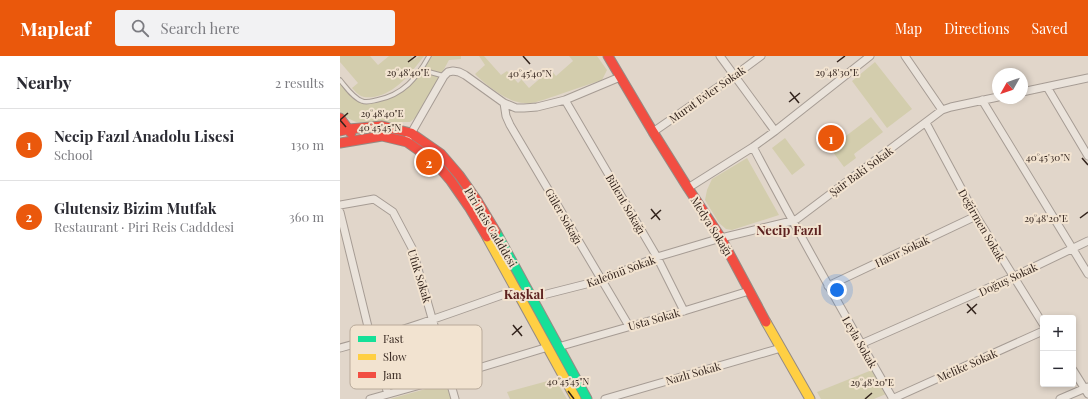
<!DOCTYPE html>
<meta charset="utf-8">
<style>
body{margin:0;font-family:"Playfair Display",serif;background:#f2f2f3;color:#2b2b33}
.controls{position:absolute;right:12px;bottom:12px;display:grid;overflow:hidden;border-radius:4px;box-shadow:0 2px 6px #0003}
.controls button{width:36px;height:36px;display:grid;place-items:center;padding:0;border:0;border-bottom:1px solid #e1e1e2;background:#fff;color:#2b2b33;font:20px sans-serif}
.compass{position:absolute;left:652px;top:12px;width:36px;height:36px;border-radius:50%;background:#fff;box-shadow:0 2px 6px #0003;rotate:230deg}
.you{position:absolute;left:497px;top:234px;width:14px;height:14px;margin:-10px;border:3px solid #fff;border-radius:50%;background:#1a73e8;box-shadow:0 0 0 6px #1a73e833}
.badge{display:grid;place-items:center;width:26px;height:26px;border-radius:50%;background:#ea580c;color:#fff;font-size:13px;font-weight:700}
.pin{position:absolute;translate:-50% -50%;border:2px solid #fff;box-shadow:0 1px 4px #0006}
.list{margin:0;padding:0;list-style:none}
h2{display:flex;justify-content:space-between;align-items:center;height:52px;margin:0;padding:0 16px;font-size:17px}
h2 small{font-size:13px;font-weight:400;color:#7c7c81}
.list li{display:grid;grid-template-columns:26px 1fr auto;gap:12px;align-items:center;box-sizing:border-box;height:72px;padding:0 16px;border-top:1px solid #e1e1e2}
.list b{display:block;font-size:15px;white-space:nowrap}
.list p{margin:0;font-size:13px;white-space:nowrap;color:#7c7c81}
.list em{font-size:13px;font-style:normal;color:#7c7c81}
.icon{flex:none;width:22px;height:22px;fill:none;stroke:currentColor;stroke-width:2;stroke-linecap:round;stroke-linejoin:round}
.map{position:relative;flex:none;width:748px;height:343px;overflow:hidden}
header{display:flex;align-items:center;gap:24px;box-sizing:border-box;height:56px;padding:0 20px;background:#ea580c;color:#fff}
header strong{font-size:19px}
nav{display:flex;gap:22px;margin-inline-start:auto;font-size:14px}
.search{width:280px;height:36px;background:#f2f2f3;display:flex;align-items:center;gap:10px;box-sizing:border-box;padding:0 14px;border-radius:4px;color:#7c7c81;font-size:15px}
main{display:flex}
aside{flex:1;background:#fff}
.map>svg:first-child{display:block}
</style>
<header>
<strong>Mapleaf</strong>
<div class="search"><svg class="icon" aria-label="search" viewBox="0 0 24 24"><circle cx="10" cy="10" r="6"/><path d="M15 15l6 6"/></svg>Search here</div>
<nav><a>Map</a><a>Directions</a><a>Saved</a></nav>
</header>
<main>
<aside>
<h2>Nearby<small>2 results</small></h2>
<ul class="list">
<li><span class="badge">1</span><div><b>Necip Fazıl Anadolu Lisesi</b><p>School</p></div><em>130 m</em></li>
<li><span class="badge">2</span><div><b>Glutensiz Bizim Mutfak</b><p>Restaurant · Piri Reis Cadddesi</p></div><em>360 m</em></li>
</ul>
</aside>
<div class="map">
<svg width="748" height="343" viewBox="0 0 748 343">
<rect width="100%" height="100%" fill="#e1d6ca"/>
<!-- green -->
<path fill="#d3cdad" d="M 0,0 L 30,0 L 38,9 L 49,0 L 71,0 L 74,4 L 79,0 L 84,0 C 71,17 56,37 34,41 C 30,41 25,42 21,40 C 17,38 15,35 12,32 L 18,27 L 0,6 Z
M 89,0 L 121,0 L 121,3 L 109,4 L 79,59 L 70,66 L 16,66 L 3,60 L 0,55 L 0,24 L 14,40 L 22,45 L 52,40 L 72,25 Z
M 139,0 L 144,0 L 161,19 L 167,15 L 178,27 L 183,22 L 182,24 L 189,32 L 204,19 L 203,17 L 209,12 L 216,20 L 233,5 L 229,0 L 257,0 L 267,14 L 262,24 C 246,29 230,35 215,40 C 205,43 195,48 185,47 C 168,47 146,29 135,18 L 145,9 Z
M 535,6 L 572,53 L 547,72 L 512,25 Z
M 531,61 L 543,76 L 514,98 L 516,102 L 504,111 L 490,92 Z
M 445,82 L 465,109 L 452,119 L 432,92 Z
M 407,102 L 439,159 L 392,174 L 386,173 L 379,167 L 365,144 L 367,134 L 372,123 Z
M 532,314 L 546,338 L 534,343 L 481,343 L 477,336 Z
M 215,323 L 227,343 L 170,343 L 167,336 Z
M 107,327 L 112,343 L 50,343 Z"/>
<g fill="none" stroke-linecap="round" stroke-linejoin="round">
<defs>
<path id="lane" d="M 82,14 L 104,20
M 0,24 C 6,31 13,42 22,45 C 27,47 32,45 37,44 C 63,39 77,22 89,0"/>
<path id="street" d="M 380,0 L 435,75
M 565,0 L 602,54
M 707,31 L 748,100
M 682,36 L 748,22
M 225,44 L 317,201 L 344,255
M 642,44 L 748,218
M 164,47 L 166,60 L 170,69 L 289,270
M 586,67 L 636,160 L 703,268
M 313,76 L 394,20 L 421,0
M 69,81 L 104,20 L 108,16 L 113,15 L 119,16 L 125,19 L 164,47 L 176,52 L 184,52 L 197,51 L 225,44 L 280,21
M 413,91 C 458,176 505,260 553,343
M 348,132 L 413,91 L 435,75 L 530,0
M 0,149 L 34,143 L 53,156 L 72,192 L 115,343
M 0,156 L 31,283 L 48,338
M 488,230 L 636,160
M 188,241 L 191,242 L 262,224 L 317,201 L 381,182 L 452,165 L 457,163 L 602,54 L 611,51 L 658,41
M 521,288 L 673,221 L 748,185
M 218,291 L 344,255 L 409,235
M 0,292 C 60,276 117,255 176,234 L 179,236
M 733,314 L 748,338
M 30,343 L 109,321 L 208,291
M 265,343 L 441,292
M 552,343 L 703,275
M 720,343 L 748,331"/>
<path id="fast" d="M 156,176 L 247,343"/>
<path id="slow" d="M 147,181 L 236,343
M 426,266 L 470,343"/>
<path id="jam" d="M 268,0 L 313,76 L 348,132 L 381,182 L 426,266
M 0,62 L 11,77
M 0,75 L 9,73 L 42,70 L 71,77 L 101,98 L 119,119 L 138,146 L 156,176
M 0,87 L 42,80 L 67,86 L 94,105 L 111,125 L 129,151 L 147,181"/>
</defs>
<!-- lane casing -->
<use href="#lane" stroke="#a69c94" stroke-width="5.5"/>
<!-- street casing -->
<use href="#street" stroke="#a69c94" stroke-width="9"/>
<!-- fast casing -->
<use href="#fast" stroke="#958b84" stroke-width="11"/>
<!-- slow casing -->
<use href="#slow" stroke="#958b84" stroke-width="11"/>
<!-- jam casing -->
<use href="#jam" stroke="#958b84" stroke-width="11"/>
<!-- lane -->
<use href="#lane" stroke="#eae3db" stroke-width="3.5"/>
<!-- street -->
<use href="#street" stroke="#eae3db" stroke-width="7"/>
<!-- fast -->
<use href="#fast" stroke="#16e098" stroke-width="9"/>
<!-- slow -->
<use href="#slow" stroke="#ffcf43" stroke-width="9"/>
<!-- jam -->
<use href="#jam" stroke="#f24e42" stroke-width="9"/>
</g>
<!-- ticks -->
<path fill="none" stroke="#33241d" stroke-width="1.5" d="M 183,0 L 190,8M 68,6 L 76,0M 497,6 L 505,0M 450,36 L 459,47M 449,46 L 460,37M 0,64 L 8,57M 0,64 L 6,71M 742,102 L 748,109M 311,153 L 320,164M 740,162 L 748,156M 311,163 L 321,154M 627,248 L 636,258M 627,257 L 637,248M 173,269 L 182,280M 172,279 L 182,270M 228,335 L 234,343M 525,343 L 532,337"/>
<g text-anchor="middle" dominant-baseline="central" stroke-width="4" stroke-linejoin="round" paint-order="stroke">
<!-- street labels -->
<g font-size="11" fill="#33241d" stroke="#f2e3d0">
<text transform="translate(367 38) rotate(-35)">Murat Evler Sokak</text>
<text transform="translate(521 115) rotate(-36)">Şair Baki Sokak</text>
<text transform="translate(286 148) rotate(60)">Bülent Sokağı</text>
<text transform="translate(224 160) rotate(60)">Güler Sokağı</text>
<text transform="translate(642 169) rotate(60)">Değirmen Sokak</text>
<text transform="translate(372 170) rotate(58)">Medya Sokağı</text>
<text transform="translate(151 171) rotate(59)">Piri Reis Cadddesi</text>
<text transform="translate(562 195) rotate(-25)">Hasır Sokak</text>
<text transform="translate(281 215) rotate(-20)">Kaleönü Sokak</text>
<text transform="translate(80 220) rotate(73)">Ufuk Sokak</text>
<text transform="translate(668 223) rotate(-25)">Doğuş Sokak</text>
<text transform="translate(314 263) rotate(-16)">Usta Sokak</text>
<text transform="translate(520 286) rotate(60)">Leyla Sokak</text>
<text transform="translate(627 309) rotate(-24)">Melike Sokak</text>
<text transform="translate(353 317) rotate(-16)">Nazlı Sokak</text>
</g>
<!-- quarter labels -->
<g font-size="13" font-weight="bold" fill="#5d2220" stroke="#f2e3d0">
<text x="449" y="173">Necip Fazıl</text>
<text x="184" y="237">Kaşkal</text>
</g>
</g>
<!-- legend -->
<rect x="10" y="269" width="132" height="64" rx="6" fill="#f2e3d0" stroke="#b9aa9a" stroke-width="1"/>
<rect x="18" y="280" width="18" height="6" fill="#16e098"/>
<rect x="18" y="298" width="18" height="6" fill="#ffcf43"/>
<rect x="18" y="316" width="18" height="6" fill="#f24e42"/>
<g font-size="11" fill="#33241d">
<text x="43" y="287">Fast</text>
<text x="43" y="305">Slow</text>
<text x="43" y="323">Jam</text>
</g>
<g font-size="10" text-anchor="middle" fill="#33241d" stroke="#f2e3d0" stroke-width="4" stroke-linejoin="round" paint-order="stroke">
<text x="497" y="20">29°48'30"E</text>
<text x="68" y="20">29°48'40"E</text>
<text x="190" y="21">40°45'40"N</text>
<text x="42" y="61">29°48'40"E</text>
<text x="40" y="75">40°45'45"N</text>
<text x="708" y="105">40°45'30"N</text>
<text x="706" y="166">29°48'20"E</text>
<text x="228" y="329">40°45'45"N</text>
<text x="532" y="330">29°48'20"E</text>
</g>
</svg>
<div class="controls">
<button>+</button>
<button>−</button>
</div>
<svg class="compass" viewBox="-18 -18 36 36"><path d="M0-13l5 13h-10z" fill="#e53935"/><path d="M0 13l5-13h-10z" fill="#7c7c81"/></svg>
<div class="you"></div>
<div class="pin badge" style="left:491px;top:82px">1</div>
<div class="pin badge" style="left:89px;top:106px">2</div>
</div>
</main>
